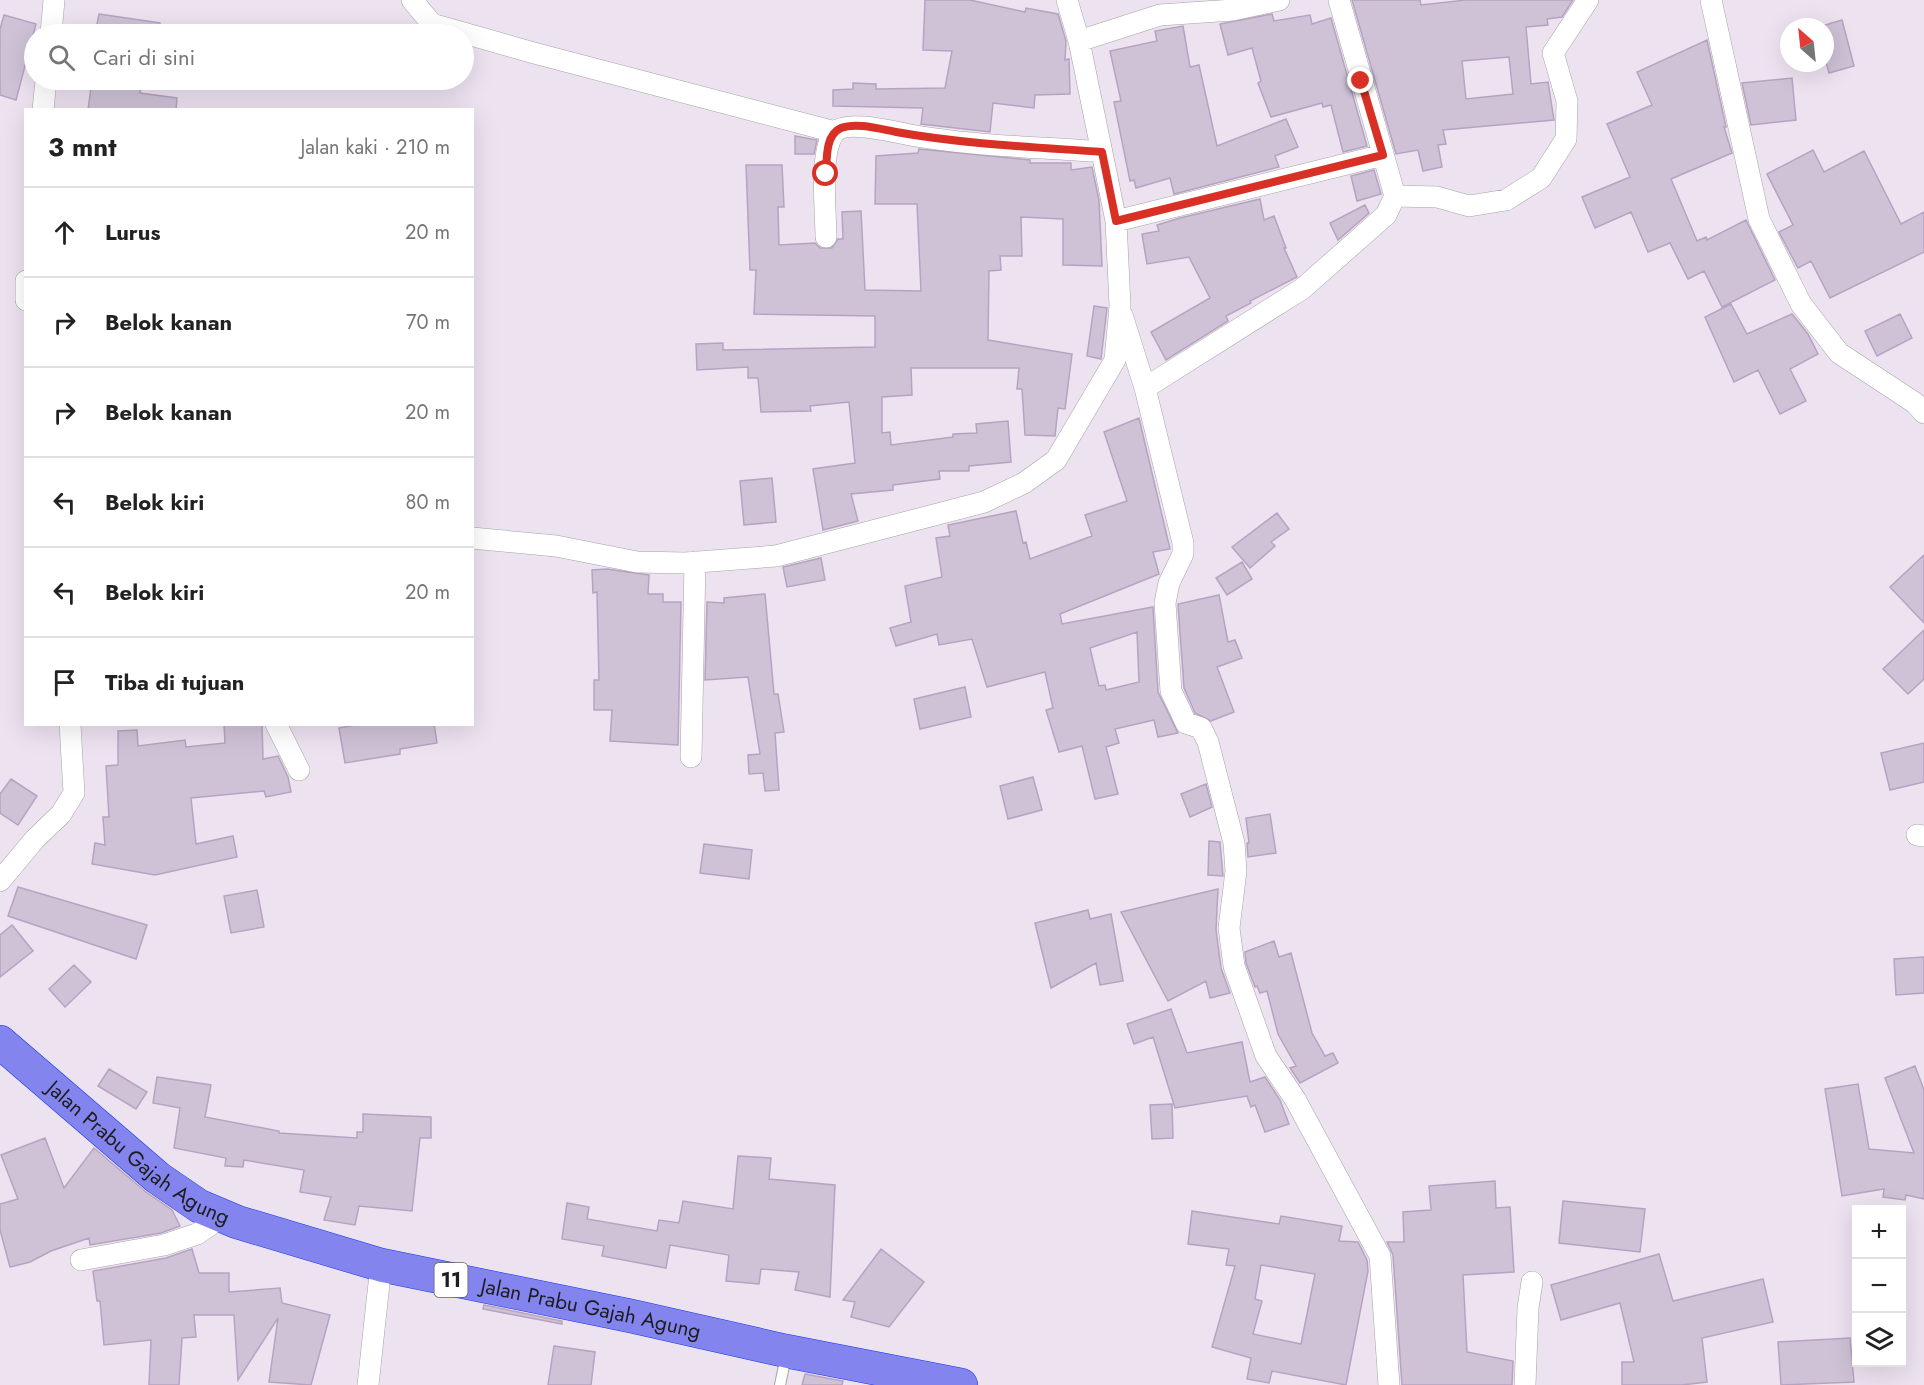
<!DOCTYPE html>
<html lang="id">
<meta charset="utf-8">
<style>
body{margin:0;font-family:Jost,sans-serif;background:#f6f6f6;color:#222}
.controls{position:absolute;right:18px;bottom:18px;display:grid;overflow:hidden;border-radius:0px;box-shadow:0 6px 24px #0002}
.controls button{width:54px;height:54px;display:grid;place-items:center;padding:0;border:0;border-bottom:2px solid #e0e0e0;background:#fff;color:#222;font:30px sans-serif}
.compass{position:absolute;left:1780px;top:18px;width:54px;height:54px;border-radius:50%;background:#fff;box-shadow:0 6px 24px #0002;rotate:333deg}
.stop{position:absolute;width:18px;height:18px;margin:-14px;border:4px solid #d93025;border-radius:50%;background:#fff}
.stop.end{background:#d93025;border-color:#fff;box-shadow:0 2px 6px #0008}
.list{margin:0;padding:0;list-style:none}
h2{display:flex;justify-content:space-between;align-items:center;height:78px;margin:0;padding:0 24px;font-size:26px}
h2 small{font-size:20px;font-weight:400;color:#767676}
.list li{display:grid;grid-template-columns:39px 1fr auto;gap:18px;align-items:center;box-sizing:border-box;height:90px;padding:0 24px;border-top:2px solid #e0e0e0}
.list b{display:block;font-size:22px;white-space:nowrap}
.list em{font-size:20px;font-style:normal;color:#767676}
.icon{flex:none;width:33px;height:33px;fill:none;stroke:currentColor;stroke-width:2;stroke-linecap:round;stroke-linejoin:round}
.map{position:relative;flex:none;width:1924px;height:1385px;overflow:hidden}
.search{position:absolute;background:#fff;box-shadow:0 6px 24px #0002;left:24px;top:24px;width:450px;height:66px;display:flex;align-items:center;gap:15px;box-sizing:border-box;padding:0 21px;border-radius:33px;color:#767676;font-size:22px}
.panel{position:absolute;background:#fff;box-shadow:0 6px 24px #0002;left:24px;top:108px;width:450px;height:618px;border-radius:0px}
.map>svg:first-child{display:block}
</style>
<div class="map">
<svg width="1924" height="1385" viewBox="0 0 1924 1385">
<rect width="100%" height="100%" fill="#ede2f0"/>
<!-- building -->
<path fill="#cfc2d7" stroke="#b6a3c2" stroke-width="1.5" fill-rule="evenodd" d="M 925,0 L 970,0 L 1025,12 L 1026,8 L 1058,14 L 1066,41 L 1065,60 L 1069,59 L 1070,94 L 1035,95 L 1034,108 L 993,103 L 990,132 L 921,124 L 923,108 L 833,106 L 833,90 L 853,89 L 853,83 L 876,84 L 876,89 L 945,88 L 952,51 L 923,50 Z
M 1352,0 L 1420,0 L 1421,5 L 1466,0 L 1573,0 L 1562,17 L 1547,19 L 1548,25 L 1526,27 L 1531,84 L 1548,82 L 1554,120 L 1443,130 L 1446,144 L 1438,145 L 1442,167 L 1423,171 L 1418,150 L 1396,154 ZM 1509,57 L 1513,94 L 1466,99 L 1462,61 Z
M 99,14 L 160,23 L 159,34 L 95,34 Z
M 1272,14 L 1274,21 L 1310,15 L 1312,24 L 1331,18 L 1367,146 L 1343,152 L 1331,105 L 1323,107 L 1322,103 L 1271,117 L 1258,83 L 1261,81 L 1252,48 L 1228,55 L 1220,24 Z
M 4,15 L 36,24 L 16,100 L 0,95 L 0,29 Z
M 1842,20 L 1854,66 L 1829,73 L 1825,58 L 1825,25 Z
M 1183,26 L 1190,67 L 1199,65 L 1217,146 L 1286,119 L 1298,147 L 1275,156 L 1279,167 L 1174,194 L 1170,178 L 1136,188 L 1134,180 L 1130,181 L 1114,102 L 1121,101 L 1110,51 L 1157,41 L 1155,31 Z
M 1707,40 L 1726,127 L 1724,127 L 1732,153 L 1671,179 L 1697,241 L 1706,237 L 1707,240 L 1746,220 L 1775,280 L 1722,307 L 1704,271 L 1688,279 L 1670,243 L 1648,252 L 1631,212 L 1595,228 L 1582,197 L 1630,177 L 1607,124 L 1652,105 L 1637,72 Z
M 1792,78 L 1796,120 L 1751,125 L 1742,83 Z
M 92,80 L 142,80 L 140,93 L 177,98 L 176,110 L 88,110 Z
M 795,136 L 817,140 L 814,154 L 795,154 Z
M 919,149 L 1030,160 L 1030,163 L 1071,163 L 1071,170 L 1092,167 L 1099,200 L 1102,266 L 1063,265 L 1063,219 L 1021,217 L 1022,256 L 1000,256 L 1001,270 L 989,271 L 988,340 L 1072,354 L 1065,409 L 1058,408 L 1055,436 L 1025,435 L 1022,389 L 1017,389 L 1019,368 L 911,368 L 912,395 L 882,397 L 882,433 L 890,432 L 891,445 L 953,437 L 953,434 L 977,433 L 976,424 L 1008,421 L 1011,462 L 969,466 L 969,471 L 939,471 L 940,479 L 893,485 L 893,490 L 851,494 L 858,521 L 823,530 L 813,469 L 855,463 L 849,402 L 810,406 L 811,411 L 761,412 L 758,378 L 748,378 L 748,367 L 697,370 L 696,344 L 723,343 L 723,350 L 875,347 L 875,316 L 754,314 L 756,270 L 750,270 L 746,165 L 782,165 L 784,207 L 778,207 L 779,245 L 815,243 L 820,248 L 832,248 L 838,239 L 843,239 L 842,212 L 861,211 L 865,290 L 921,291 L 917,204 L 875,204 L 876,156 L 918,153 Z
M 1813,150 L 1824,172 L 1864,151 L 1901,224 L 1924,212 L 1924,252 L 1830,298 L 1811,261 L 1798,268 L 1779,232 L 1793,225 L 1767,174 Z
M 1374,170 L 1381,194 L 1357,201 L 1351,176 Z
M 1260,199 L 1264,220 L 1274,216 L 1286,248 L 1284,248 L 1297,277 L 1250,301 L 1251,303 L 1226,316 L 1228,321 L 1166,360 L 1151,332 L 1210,298 L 1189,257 L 1147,264 L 1142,234 L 1159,231 L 1157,225 L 1180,218 Z
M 1365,205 L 1369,213 L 1338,240 L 1330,223 Z
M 1731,304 L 1747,334 L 1792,314 L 1808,334 L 1818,354 L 1790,369 L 1806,401 L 1780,414 L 1758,370 L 1734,382 L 1705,317 Z
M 1094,306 L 1107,308 L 1101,359 L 1087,356 Z
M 1900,314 L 1912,338 L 1877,356 L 1865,331 Z
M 1139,418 L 1170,549 L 1153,552 L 1159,574 L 1060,614 L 1062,624 L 1153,607 L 1158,692 L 1178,733 L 1158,737 L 1154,720 L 1115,729 L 1119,743 L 1106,747 L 1118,794 L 1095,799 L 1082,746 L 1059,752 L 1046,710 L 1053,708 L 1045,672 L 987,687 L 972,639 L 939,645 L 937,634 L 896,646 L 890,628 L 911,622 L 905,586 L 942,577 L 936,538 L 950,536 L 948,525 L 1016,511 L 1023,543 L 1026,542 L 1030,559 L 1092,536 L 1085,515 L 1127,501 L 1104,432 ZM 1137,632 L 1139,682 L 1106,690 L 1105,685 L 1099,686 L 1090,648 Z
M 772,478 L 776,522 L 744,525 L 740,481 Z
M 1277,513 L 1289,529 L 1271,542 L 1275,546 L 1250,568 L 1232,547 Z
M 1924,555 L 1924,623 L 1890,587 Z
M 821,558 L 825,580 L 787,587 L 783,567 Z
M 1242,562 L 1252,579 L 1227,595 L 1216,578 Z
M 607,569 L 649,575 L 648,594 L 663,594 L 663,602 L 681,602 L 678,745 L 610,741 L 612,710 L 594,710 L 594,680 L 599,680 L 597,592 L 593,593 L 592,570 Z
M 765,594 L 774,694 L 778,694 L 784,732 L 775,733 L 779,790 L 765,791 L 763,773 L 749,774 L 748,755 L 760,754 L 748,677 L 705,680 L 707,602 L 724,603 L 724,598 Z
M 1219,595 L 1228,642 L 1235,640 L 1242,658 L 1217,667 L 1234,712 L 1211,721 L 1195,713 L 1184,688 L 1178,604 Z
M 1924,630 L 1924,679 L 1908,694 L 1883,669 Z
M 965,687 L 971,717 L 920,729 L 914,699 Z
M 224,724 L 262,724 L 263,759 L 278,756 L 288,777 L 291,792 L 266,797 L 264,791 L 191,798 L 196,844 L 233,836 L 237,857 L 155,875 L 92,864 L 95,843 L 105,845 L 103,817 L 109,817 L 106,766 L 118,765 L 118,731 L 137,730 L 138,746 L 185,740 L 186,747 L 225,743 Z
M 360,724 L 434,724 L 437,743 L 400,749 L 400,754 L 345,763 L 339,728 Z
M 1924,743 L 1924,782 L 1890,790 L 1881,753 Z
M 1033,777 L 1042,810 L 1008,819 L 1000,786 Z
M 11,779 L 37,796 L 18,825 L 0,813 L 0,794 Z
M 1206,784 L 1212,807 L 1190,817 L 1181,794 Z
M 1270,814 L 1276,853 L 1248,857 L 1247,843 L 1249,843 L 1246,818 Z
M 1209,841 L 1220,842 L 1223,876 L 1208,875 Z
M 704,844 L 752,850 L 749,879 L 700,873 Z
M 18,887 L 147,925 L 136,959 L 8,916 Z
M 1218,889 L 1216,930 L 1221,968 L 1230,993 L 1210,998 L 1206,981 L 1168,1001 L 1121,912 Z
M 257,890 L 264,927 L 231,933 L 224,896 Z
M 1088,910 L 1090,919 L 1111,914 L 1123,981 L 1100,985 L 1096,963 L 1051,988 L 1035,923 Z
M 12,925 L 33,951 L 0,977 L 0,935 Z
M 1274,941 L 1279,957 L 1291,953 L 1312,1033 L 1325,1056 L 1333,1053 L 1338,1063 L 1300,1083 L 1290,1068 L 1296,1066 L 1278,1034 L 1267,991 L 1260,993 L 1257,986 L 1255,987 L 1246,963 L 1245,952 Z
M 1924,957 L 1924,993 L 1896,995 L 1894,959 Z
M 74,965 L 91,982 L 65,1007 L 49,989 Z
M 1171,1009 L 1187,1053 L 1242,1042 L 1250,1082 L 1265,1077 L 1280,1100 L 1289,1124 L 1265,1132 L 1255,1105 L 1251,1107 L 1247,1096 L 1175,1108 L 1153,1037 L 1134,1044 L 1127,1024 Z
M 1915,1066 L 1924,1090 L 1924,1199 L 1906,1195 L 1905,1200 L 1883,1197 L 1884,1189 L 1842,1196 L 1825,1089 L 1858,1084 L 1869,1149 L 1914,1153 L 1885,1078 Z
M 109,1069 L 147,1092 L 136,1109 L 98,1086 Z
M 157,1077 L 211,1085 L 205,1117 L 279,1131 L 279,1133 L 357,1138 L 357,1132 L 363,1132 L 363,1114 L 431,1117 L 431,1138 L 420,1138 L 412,1211 L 359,1206 L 355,1225 L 324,1220 L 331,1197 L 300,1192 L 304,1170 L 244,1160 L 243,1167 L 225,1166 L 226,1158 L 174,1148 L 180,1108 L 153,1103 Z
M 1172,1104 L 1173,1138 L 1152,1139 L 1150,1105 Z
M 45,1138 L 64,1188 L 94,1148 L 146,1192 L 172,1210 L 180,1226 L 161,1233 L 90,1245 L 89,1238 L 51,1251 L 30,1262 L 10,1267 L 0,1230 L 0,1204 L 18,1199 L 1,1155 Z
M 738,1156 L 771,1158 L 769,1179 L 835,1185 L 830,1297 L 795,1290 L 799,1272 L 761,1269 L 759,1284 L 726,1281 L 729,1255 L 670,1245 L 666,1268 L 602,1256 L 604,1246 L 562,1239 L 567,1203 L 589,1207 L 587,1219 L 657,1231 L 659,1220 L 679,1223 L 683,1201 L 733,1209 Z
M 1495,1181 L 1496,1208 L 1510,1207 L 1514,1272 L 1463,1275 L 1467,1352 L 1513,1361 L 1512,1385 L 1402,1385 L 1393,1255 L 1387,1242 L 1404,1242 L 1403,1212 L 1431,1210 L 1429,1186 Z
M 1563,1201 L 1645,1209 L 1640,1252 L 1559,1243 Z
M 1192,1211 L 1279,1224 L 1281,1216 L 1342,1226 L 1339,1241 L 1358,1242 L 1367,1260 L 1368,1271 L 1346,1385 L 1272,1371 L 1269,1383 L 1247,1379 L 1251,1358 L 1212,1347 L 1235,1266 L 1226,1265 L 1229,1249 L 1188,1244 ZM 1261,1265 L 1315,1274 L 1301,1344 L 1253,1334 L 1262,1301 L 1255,1299 Z
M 192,1249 L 199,1273 L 229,1273 L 229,1292 L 280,1288 L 282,1303 L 330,1315 L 311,1385 L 269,1382 L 278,1318 L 238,1380 L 234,1315 L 194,1315 L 196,1337 L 182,1338 L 179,1385 L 149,1385 L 151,1340 L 104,1345 L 100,1301 L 97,1301 L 93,1271 L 166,1258 Z
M 881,1249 L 924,1282 L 889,1327 L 851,1317 L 855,1302 L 843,1300 Z
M 1659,1254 L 1673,1301 L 1763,1279 L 1773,1322 L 1702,1338 L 1707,1382 L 1682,1385 L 1622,1385 L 1622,1362 L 1634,1362 L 1620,1303 L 1561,1320 L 1551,1285 Z
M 484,1305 L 562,1321 L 562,1324 L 483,1309 Z
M 1850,1338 L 1854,1382 L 1781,1385 L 1778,1342 Z
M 554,1346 L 595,1352 L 591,1385 L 548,1385 Z
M 805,1374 L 843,1381 L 842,1385 L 802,1385 Z"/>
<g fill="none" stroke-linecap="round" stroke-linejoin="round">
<defs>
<path id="lane" d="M 780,1385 L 786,1356"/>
<path id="street" d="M 412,0 L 432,24 L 534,53 L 835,132
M 1067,0 L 1079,41
M 1711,0 L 1759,219 L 1801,304 L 1839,353 L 1915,403 L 1924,413
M 51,34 L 54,0
M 43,110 L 46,80
M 1395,196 L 1437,197 L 1469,206 L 1506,200 L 1541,178 L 1566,139 L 1567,101 L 1553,53 L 1588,0
M 1116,221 L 1383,155
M 826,237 C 826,212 819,153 834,133 C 845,119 894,132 910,135 C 972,146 1038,147 1102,152
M 26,281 L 26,300
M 1122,315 L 1145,388 L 1183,543 L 1183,554 L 1169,583 L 1165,603 L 1171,691 L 1186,723 L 1201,728 L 1208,742 L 1234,843 L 1236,871 L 1229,928 L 1234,966 L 1266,1056 L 1295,1099 L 1380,1256 L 1389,1385
M 1145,388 L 1302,289 L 1386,215 L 1395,196 L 1339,0
M 472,538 L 556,546 L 637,562 L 685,563 L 776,556 L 984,502 L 1024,483 L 1056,460 L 1115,360 L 1120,306 L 1116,221 L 1079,41 L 1160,15 L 1233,10 L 1279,0
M 276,724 L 299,770
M 691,757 L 695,562
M 1917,835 L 1924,836
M 0,881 L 35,839 L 61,814 L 74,793 L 70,724
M 81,1260 L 164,1245 L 197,1234 L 223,1216
M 368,1385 L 381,1265
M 1525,1385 L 1528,1308 L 1532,1282"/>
<g id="highway">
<path id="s1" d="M 0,1042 L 158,1178 L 199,1206 L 237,1222 L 381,1265 L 631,1316 L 786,1351 L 961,1385"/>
</g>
</defs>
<!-- lane casing -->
<use href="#lane" stroke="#a4a4a4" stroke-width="12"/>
<!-- street casing -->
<use href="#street" stroke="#a4a4a4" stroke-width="22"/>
<!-- highway casing -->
<use href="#highway" stroke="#1538e8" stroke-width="34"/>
<!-- lane -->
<use href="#lane" stroke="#fff" stroke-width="10"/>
<!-- street -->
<use href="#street" stroke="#fff" stroke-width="21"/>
<!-- highway -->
<use href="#highway" stroke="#8384ee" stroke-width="33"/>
</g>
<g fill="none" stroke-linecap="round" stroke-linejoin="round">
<!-- route -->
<path stroke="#d93025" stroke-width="8" d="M 826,174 C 827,159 825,135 841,128 C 856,122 880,129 896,132 C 963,144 1033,147 1102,152 L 1116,221 L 1383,155 L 1361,81"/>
</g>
<g text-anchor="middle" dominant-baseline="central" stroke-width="4.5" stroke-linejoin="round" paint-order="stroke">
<!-- shield labels -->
<rect fill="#fff" stroke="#616161" stroke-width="1.5" x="434.5" y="1263" width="33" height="34" rx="4.5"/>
<g font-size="20" font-weight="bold" fill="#1d1d1d">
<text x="451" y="1280">11</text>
</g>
<!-- street labels -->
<g font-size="21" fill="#1d1d1d" stroke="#fff">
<text stroke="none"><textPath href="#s1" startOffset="178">Jalan Prabu Gajah Agung</textPath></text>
<text stroke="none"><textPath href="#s1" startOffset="664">Jalan Prabu Gajah Agung</textPath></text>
</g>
</g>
</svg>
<div class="controls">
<button>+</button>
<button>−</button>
<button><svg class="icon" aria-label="layers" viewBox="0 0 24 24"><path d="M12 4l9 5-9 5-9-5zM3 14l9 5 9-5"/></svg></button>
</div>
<svg class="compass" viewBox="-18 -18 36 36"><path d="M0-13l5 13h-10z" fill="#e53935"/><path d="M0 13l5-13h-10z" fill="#767676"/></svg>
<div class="stop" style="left:826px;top:174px"></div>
<div class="stop end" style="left:1361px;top:81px"></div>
<div class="search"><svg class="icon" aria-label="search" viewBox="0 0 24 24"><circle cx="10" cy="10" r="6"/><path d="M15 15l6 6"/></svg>Cari di sini</div>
<section class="panel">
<h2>3 mnt<small>Jalan kaki · 210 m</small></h2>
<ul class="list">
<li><svg class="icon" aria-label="ahead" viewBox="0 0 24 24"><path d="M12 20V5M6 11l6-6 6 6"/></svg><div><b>Lurus</b></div><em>20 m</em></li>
<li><svg class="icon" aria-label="right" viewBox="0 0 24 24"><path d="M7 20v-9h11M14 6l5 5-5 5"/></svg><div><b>Belok kanan</b></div><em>70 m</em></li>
<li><svg class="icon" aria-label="right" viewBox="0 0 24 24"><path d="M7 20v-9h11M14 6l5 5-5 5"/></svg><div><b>Belok kanan</b></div><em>20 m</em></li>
<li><svg class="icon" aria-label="left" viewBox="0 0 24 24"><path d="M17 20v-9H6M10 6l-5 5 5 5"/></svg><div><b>Belok kiri</b></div><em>80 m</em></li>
<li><svg class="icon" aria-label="left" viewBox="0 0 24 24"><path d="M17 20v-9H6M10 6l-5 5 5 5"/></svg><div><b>Belok kiri</b></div><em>20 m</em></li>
<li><svg class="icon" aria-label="arrive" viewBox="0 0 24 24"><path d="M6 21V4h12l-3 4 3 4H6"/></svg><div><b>Tiba di tujuan</b></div></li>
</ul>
</section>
</div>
